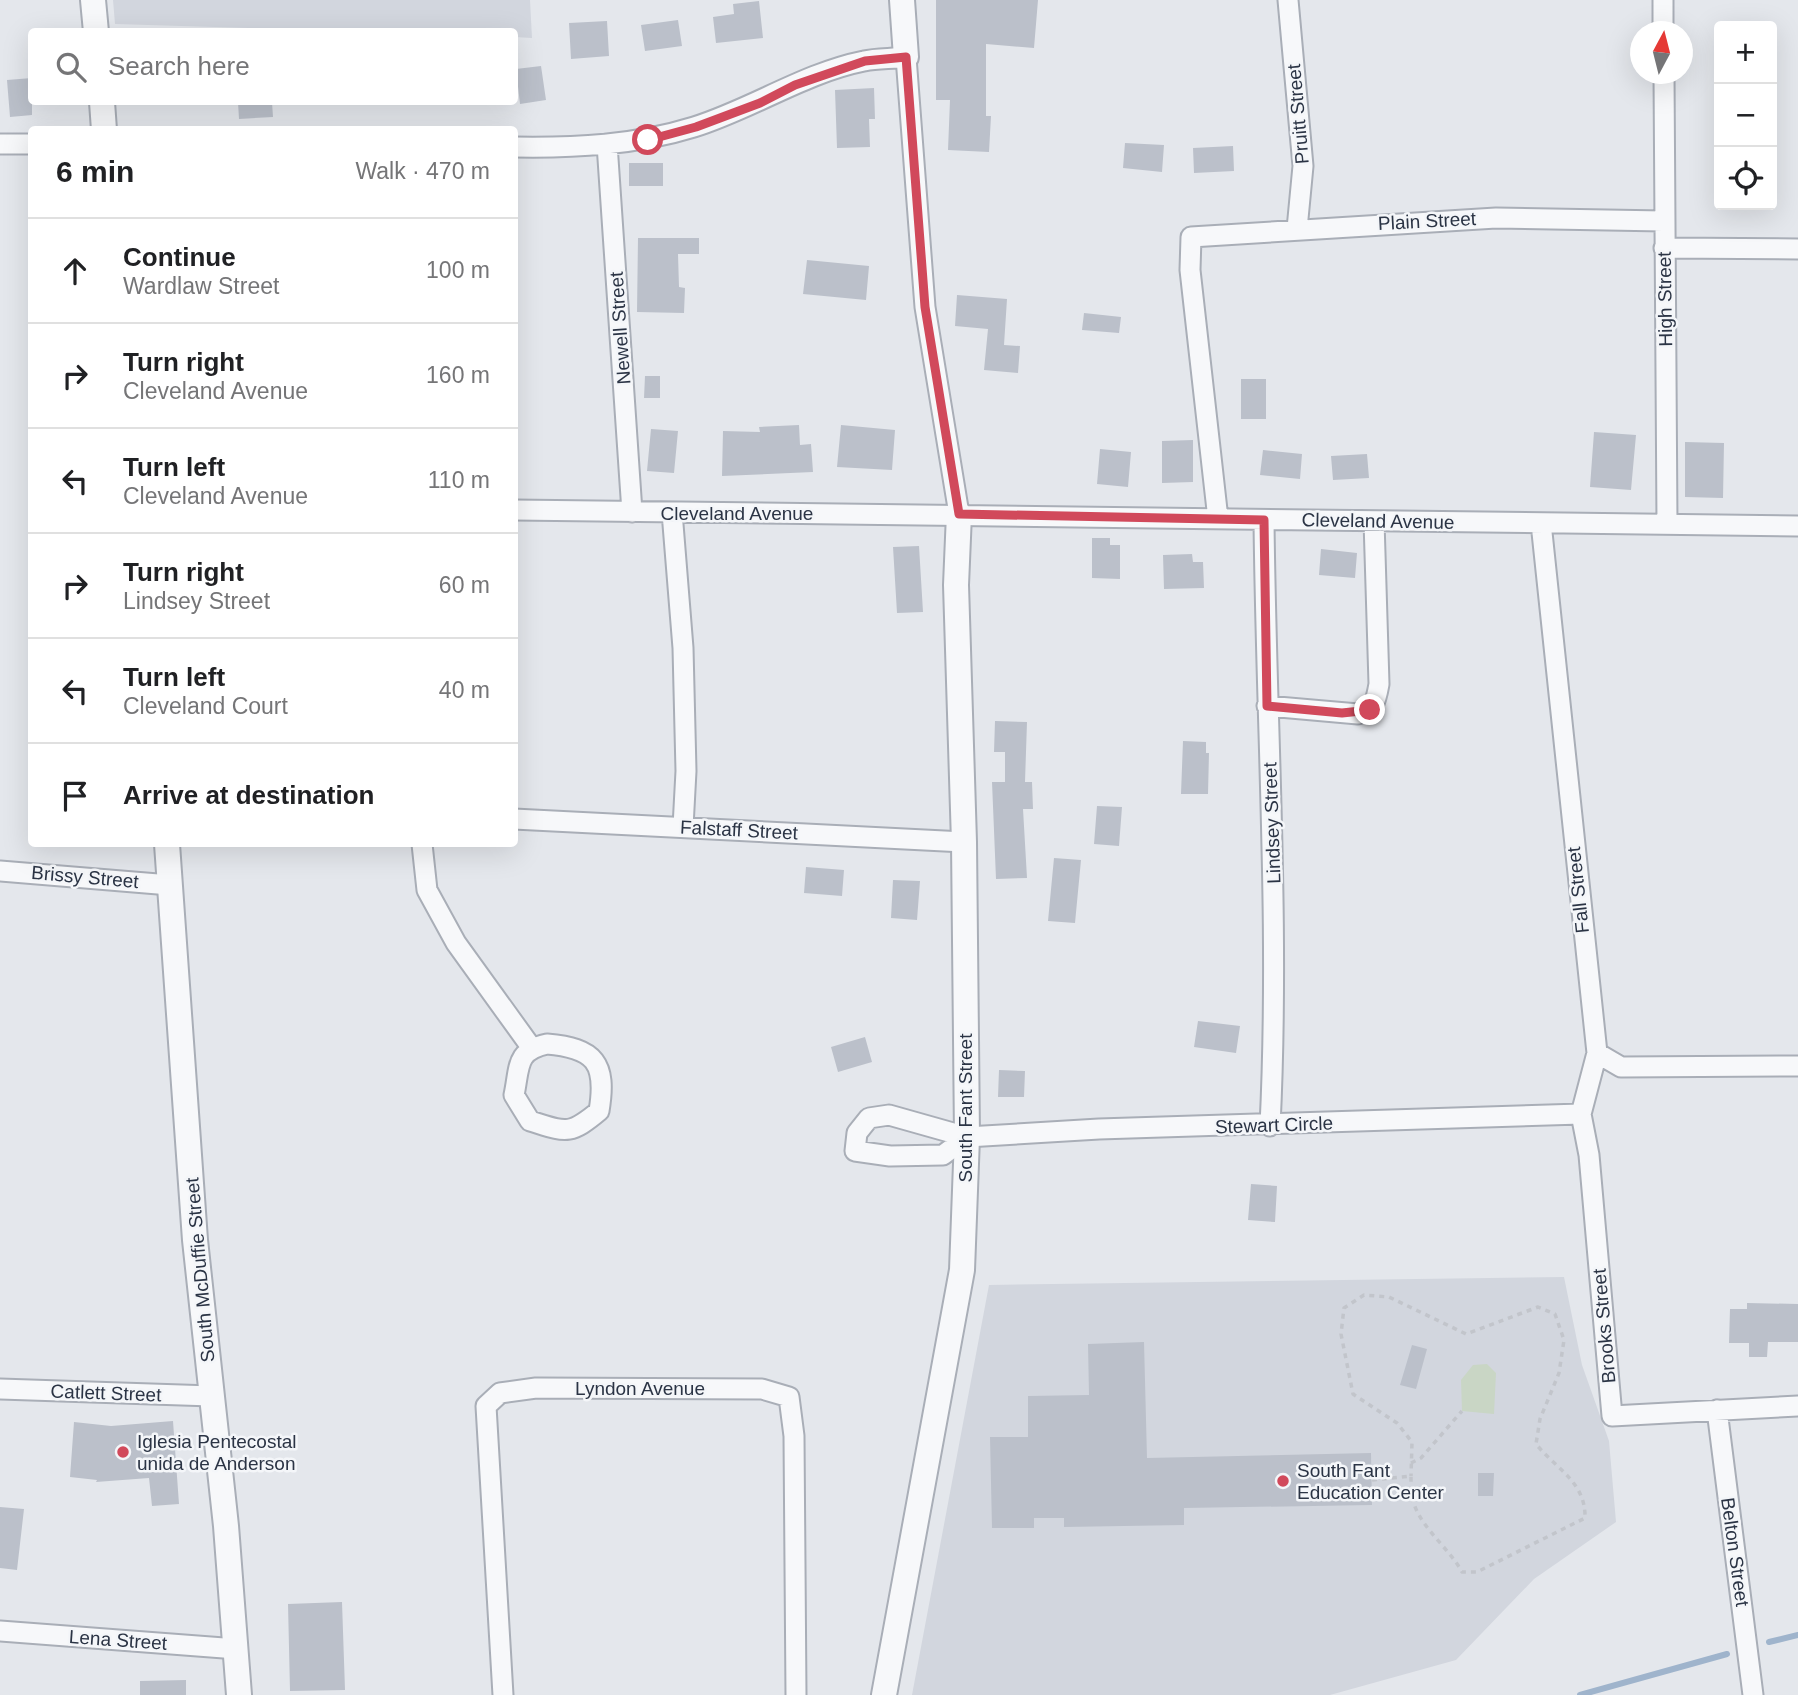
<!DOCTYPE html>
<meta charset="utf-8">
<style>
body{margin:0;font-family:Helvetica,sans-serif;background:#f6f6f6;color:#202124}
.controls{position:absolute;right:21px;top:21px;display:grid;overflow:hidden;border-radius:7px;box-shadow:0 7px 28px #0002}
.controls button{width:63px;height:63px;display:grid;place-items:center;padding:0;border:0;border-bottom:2px solid #e0e0e0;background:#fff;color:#202124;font:35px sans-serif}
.compass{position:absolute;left:1630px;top:21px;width:63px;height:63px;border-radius:50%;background:#fff;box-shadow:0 7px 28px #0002;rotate:7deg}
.stop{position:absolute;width:21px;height:21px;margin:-16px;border:5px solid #d1495b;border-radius:50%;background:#fff}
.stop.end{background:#d1495b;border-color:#fff;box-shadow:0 2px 7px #0008}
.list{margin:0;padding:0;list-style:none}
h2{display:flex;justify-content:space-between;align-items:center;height:91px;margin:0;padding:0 28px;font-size:30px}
h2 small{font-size:23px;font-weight:400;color:#757577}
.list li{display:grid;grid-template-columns:46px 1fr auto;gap:21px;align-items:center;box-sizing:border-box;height:105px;padding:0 28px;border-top:2px solid #e0e0e0}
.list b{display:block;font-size:26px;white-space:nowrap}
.list p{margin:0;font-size:23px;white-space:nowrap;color:#757577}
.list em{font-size:23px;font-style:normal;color:#757577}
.icon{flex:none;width:38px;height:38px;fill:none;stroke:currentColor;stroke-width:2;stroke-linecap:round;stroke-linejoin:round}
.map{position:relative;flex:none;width:1798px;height:1695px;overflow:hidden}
.search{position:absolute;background:#fff;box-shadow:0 7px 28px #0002;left:28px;top:28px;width:490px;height:77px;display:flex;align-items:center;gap:18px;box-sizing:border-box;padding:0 24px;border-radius:7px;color:#757577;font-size:26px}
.panel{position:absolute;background:#fff;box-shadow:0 7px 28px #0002;left:28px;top:126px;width:490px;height:721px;border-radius:7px}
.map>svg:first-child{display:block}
</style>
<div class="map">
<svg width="1798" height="1695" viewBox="0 0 1798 1695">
<rect width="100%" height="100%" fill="#e4e7ec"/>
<!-- built -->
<path fill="#d2d6de" d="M 113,0 L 530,0 L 532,38 L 515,37 L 514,32 L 345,31 L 115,24 Z
M 1564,1277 L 1582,1365 L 1609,1441 L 1616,1522 L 1534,1579 L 1456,1660 L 1330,1695 L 912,1695 L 989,1285 Z"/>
<!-- green -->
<path fill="#c9d6c5" d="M 1487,1364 L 1496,1373 L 1494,1414 L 1462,1411 L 1461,1380 L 1473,1365 Z"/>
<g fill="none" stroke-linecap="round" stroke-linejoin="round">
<!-- stream -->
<path stroke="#9fb4cc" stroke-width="6" d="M 1769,1642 L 1798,1635
M 1580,1695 L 1727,1654"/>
</g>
<!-- building -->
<path fill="#bbc0ca" d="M 936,0 L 1038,0 L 1034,48 L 986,44 L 986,116 L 991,116 L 989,152 L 948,150 L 950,100 L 936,100 Z
M 759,1 L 763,38 L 716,43 L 713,17 L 734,14 L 733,4 Z
M 678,20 L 682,46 L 645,51 L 641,25 Z
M 607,21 L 609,56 L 571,59 L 569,23 Z
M 541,66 L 546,100 L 520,104 L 516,69 Z
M 32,78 L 32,115 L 10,117 L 7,80 Z
M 874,88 L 875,119 L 869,119 L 870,147 L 837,148 L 835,90 Z
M 238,102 L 272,102 L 273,117 L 239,119 Z
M 1125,143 L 1164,145 L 1162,172 L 1123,168 Z
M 1233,146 L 1234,171 L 1194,173 L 1193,148 Z
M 629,163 L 663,163 L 663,186 L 629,186 Z
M 638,238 L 699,238 L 699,254 L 678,254 L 679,287 L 685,288 L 684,313 L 637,312 Z
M 807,260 L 869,266 L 866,300 L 803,294 Z
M 957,295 L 1007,299 L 1004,345 L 1020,346 L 1018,373 L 984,370 L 988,329 L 955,326 Z
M 1084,313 L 1121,317 L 1119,333 L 1082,330 Z
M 645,376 L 660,376 L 660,398 L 644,398 Z
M 1241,379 L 1266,379 L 1266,419 L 1241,419 Z
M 799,425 L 800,445 L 811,444 L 813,472 L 722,476 L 723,431 L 760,432 L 759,427 Z
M 841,425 L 895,430 L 892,470 L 837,467 Z
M 651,429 L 678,431 L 674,473 L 647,471 Z
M 1594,432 L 1636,435 L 1631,490 L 1590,487 Z
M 1193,440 L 1193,482 L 1162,483 L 1162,441 Z
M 1685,442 L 1724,443 L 1723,498 L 1685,497 Z
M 1100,449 L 1131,452 L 1128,487 L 1097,484 Z
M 1263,450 L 1302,454 L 1300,479 L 1260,475 Z
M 1367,454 L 1369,478 L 1333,480 L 1331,456 Z
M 1092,538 L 1110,538 L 1110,545 L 1120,545 L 1120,579 L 1092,578 Z
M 919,546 L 923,612 L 897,613 L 893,547 Z
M 1321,549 L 1357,553 L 1355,578 L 1319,575 Z
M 1192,554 L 1193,562 L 1203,562 L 1204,588 L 1164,589 L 1163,555 Z
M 995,721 L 1027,722 L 1025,782 L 1032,782 L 1033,809 L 1023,809 L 1027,878 L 996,879 L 992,782 L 1005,782 L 1005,752 L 994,752 Z
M 1183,741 L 1206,742 L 1206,753 L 1209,753 L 1208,794 L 1181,794 Z
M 1097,806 L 1122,807 L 1119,846 L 1094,844 Z
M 1054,858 L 1081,860 L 1075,923 L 1048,921 Z
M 806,867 L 844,870 L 842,896 L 804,893 Z
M 893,880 L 920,881 L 917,920 L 891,918 Z
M 1198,1021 L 1240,1026 L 1236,1053 L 1194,1047 Z
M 865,1037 L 872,1062 L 838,1072 L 831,1047 Z
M 999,1070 L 1025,1071 L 1024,1097 L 998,1097 Z
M 1251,1184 L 1277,1186 L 1275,1222 L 1248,1220 Z
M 1747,1303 L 1798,1304 L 1798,1342 L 1768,1342 L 1767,1357 L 1749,1357 L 1749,1343 L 1729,1343 L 1730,1309 L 1747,1309 Z
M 1144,1342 L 1147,1458 L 1371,1453 L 1372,1505 L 1184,1508 L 1184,1525 L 1064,1527 L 1064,1518 L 1034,1518 L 1034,1528 L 992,1528 L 990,1437 L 1028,1437 L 1028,1396 L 1089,1395 L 1088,1344 Z
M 1412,1345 L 1427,1349 L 1416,1389 L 1400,1385 Z
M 173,1421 L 179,1504 L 152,1506 L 149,1478 L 96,1482 L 97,1480 L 70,1477 L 74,1422 L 111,1426 Z
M 1478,1473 L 1494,1473 L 1493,1496 L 1478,1496 Z
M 0,1507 L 24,1509 L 17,1570 L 0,1568 Z
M 342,1602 L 345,1690 L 290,1691 L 288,1604 Z
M 186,1680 L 186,1695 L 140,1695 L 140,1681 Z"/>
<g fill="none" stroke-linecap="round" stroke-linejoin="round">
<defs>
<path id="minor" d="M 1288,0 L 1303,166 L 1297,229
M 1663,0 L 1663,32
M 1664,74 L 1667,524
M 0,144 L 32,144
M 607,144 L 632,512
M 514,147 C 575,148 636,145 694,127 C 752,109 804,73 864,61 C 877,58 892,59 906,57 L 925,307 L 959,514
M 1664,248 L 1798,249
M 514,510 L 1798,526
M 672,512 L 683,648 L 686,771 L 683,827
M 1218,519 L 1190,270 L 1191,237 L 1496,218 L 1663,221
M 1264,520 C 1266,722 1280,924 1270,1126
M 1541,523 L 1597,1053 L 1621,1067 L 1798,1066
M 1267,706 L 1358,714 C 1375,708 1376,701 1379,684 L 1374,521
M 514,819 L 964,842
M 422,844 L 427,890 L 456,943 L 531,1047
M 0,871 L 170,885
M 547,1044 C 595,1048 607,1063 599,1111 C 569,1136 566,1132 530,1121 L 514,1095 C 520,1067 515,1051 547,1044 Z
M 1597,1053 L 1581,1114 L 1589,1155 L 1612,1416 L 1798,1406
M 967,1137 L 943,1155 L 890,1156 L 855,1151 L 857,1133 L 869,1118 L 889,1115 L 967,1137 L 1099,1129 L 1581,1114
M 0,1389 L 212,1396
M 1717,1410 L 1753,1695
M 0,1631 L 237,1649
M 503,1695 L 486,1406 L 500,1393 L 536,1388 L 762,1389 L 789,1397 L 794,1436 L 796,1695"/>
<path id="tertiary" d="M 93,0 L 96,32
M 902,0 L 906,57
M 102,102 L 104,130
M 167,844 L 195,1240 L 226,1526 L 239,1695
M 884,1695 L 962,1270 L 967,1137 L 964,842 L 956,585 L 959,514"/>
</defs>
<!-- minor casing -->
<use href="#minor" stroke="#a9aeb7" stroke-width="23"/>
<!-- tertiary casing -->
<use href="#tertiary" stroke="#a9aeb7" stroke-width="28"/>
<!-- path -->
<path stroke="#c2c5cb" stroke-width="3.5" stroke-dasharray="5 5" stroke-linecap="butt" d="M 1411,1463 L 1421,1458 L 1462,1411
M 1372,1480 L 1411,1476 C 1411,1484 1411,1496 1414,1504 C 1423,1530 1449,1548 1462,1572 L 1477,1572 L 1585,1518 C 1586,1482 1556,1469 1536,1444 L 1540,1419 L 1559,1373 L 1564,1340 L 1555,1314 L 1538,1307 L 1466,1334 L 1389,1297 L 1364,1295 L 1344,1308 L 1341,1334 L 1353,1394 L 1397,1423 L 1412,1442 L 1411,1476"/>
<!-- minor -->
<use href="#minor" stroke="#f7f8fa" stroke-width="19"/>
<!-- tertiary -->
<use href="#tertiary" stroke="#f7f8fa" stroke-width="24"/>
</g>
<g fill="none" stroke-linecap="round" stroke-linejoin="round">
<!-- route -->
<path stroke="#d1495b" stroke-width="9" d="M 648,140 L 696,127 L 760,103 L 795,85 L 865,61 L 906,57 L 925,307 L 959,514 L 1264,520 L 1267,706 L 1342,713 L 1370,710"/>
</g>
<!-- markers -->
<g fill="#d1495b" stroke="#f4f6f9" stroke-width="2.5">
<circle cx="123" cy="1452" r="7"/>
<circle cx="1283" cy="1481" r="7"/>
</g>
<g text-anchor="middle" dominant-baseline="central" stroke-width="5" stroke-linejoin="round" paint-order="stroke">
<!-- street labels -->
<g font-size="19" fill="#2b3445" stroke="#f4f6f9">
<text transform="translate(1298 114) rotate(-95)">Pruitt Street</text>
<text transform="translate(1427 221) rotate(-3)">Plain Street</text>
<text transform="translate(1665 299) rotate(-91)">High Street</text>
<text transform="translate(620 328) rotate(-94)">Newell Street</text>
<text x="737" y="513">Cleveland Avenue</text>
<text transform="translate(1378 521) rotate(1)">Cleveland Avenue</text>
<text transform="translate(1272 823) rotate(-92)">Lindsey Street</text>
<text transform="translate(739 830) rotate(3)">Falstaff Street</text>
<text transform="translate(85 877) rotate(5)">Brissy Street</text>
<text transform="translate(1578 890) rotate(-96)">Fall Street</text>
<text transform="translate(965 1108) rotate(-90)">South Fant Street</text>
<text transform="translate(1274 1125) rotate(-2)">Stewart Circle</text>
<text transform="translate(200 1270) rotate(-95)">South McDuffie Street</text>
<text transform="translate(1604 1326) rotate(-95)">Brooks Street</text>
<text x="640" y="1388">Lyndon Avenue</text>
<text transform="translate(106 1393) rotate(2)">Catlett Street</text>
<text transform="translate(1735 1552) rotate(82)">Belton Street</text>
<text transform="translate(118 1640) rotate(4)">Lena Street</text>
</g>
<!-- poi labels -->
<g font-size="19" fill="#2b3445" stroke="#f4f6f9" text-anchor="start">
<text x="137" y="1441">Iglesia Pentecostal<tspan x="137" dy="22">unida de Anderson</tspan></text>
<text x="1297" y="1470">South Fant<tspan x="1297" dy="22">Education Center</tspan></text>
</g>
</g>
</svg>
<div class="controls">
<button>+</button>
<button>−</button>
<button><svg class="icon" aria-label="locate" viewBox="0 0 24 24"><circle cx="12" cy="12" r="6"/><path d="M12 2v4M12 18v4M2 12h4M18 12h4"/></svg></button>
</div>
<svg class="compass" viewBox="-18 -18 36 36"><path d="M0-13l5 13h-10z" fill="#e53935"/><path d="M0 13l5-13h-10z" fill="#757577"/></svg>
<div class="stop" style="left:648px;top:140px"></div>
<div class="stop end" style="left:1370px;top:710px"></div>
<div class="search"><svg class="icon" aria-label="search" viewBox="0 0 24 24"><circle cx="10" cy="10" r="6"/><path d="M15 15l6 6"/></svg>Search here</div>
<section class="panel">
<h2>6 min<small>Walk · 470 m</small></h2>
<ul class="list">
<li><svg class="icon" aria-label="ahead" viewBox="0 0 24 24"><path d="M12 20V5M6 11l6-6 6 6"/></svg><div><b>Continue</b><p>Wardlaw Street</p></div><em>100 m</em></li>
<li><svg class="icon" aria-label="right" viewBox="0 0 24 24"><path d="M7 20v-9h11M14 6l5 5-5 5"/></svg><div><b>Turn right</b><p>Cleveland Avenue</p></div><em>160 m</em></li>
<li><svg class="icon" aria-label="left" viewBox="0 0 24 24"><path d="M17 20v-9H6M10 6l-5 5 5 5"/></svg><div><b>Turn left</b><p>Cleveland Avenue</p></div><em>110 m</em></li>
<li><svg class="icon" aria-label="right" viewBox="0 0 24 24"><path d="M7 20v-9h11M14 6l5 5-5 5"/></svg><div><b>Turn right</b><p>Lindsey Street</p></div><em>60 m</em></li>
<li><svg class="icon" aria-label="left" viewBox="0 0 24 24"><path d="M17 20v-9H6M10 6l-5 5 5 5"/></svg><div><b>Turn left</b><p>Cleveland Court</p></div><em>40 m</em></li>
<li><svg class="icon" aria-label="arrive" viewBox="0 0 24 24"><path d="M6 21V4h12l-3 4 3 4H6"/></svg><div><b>Arrive at destination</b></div></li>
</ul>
</section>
</div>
